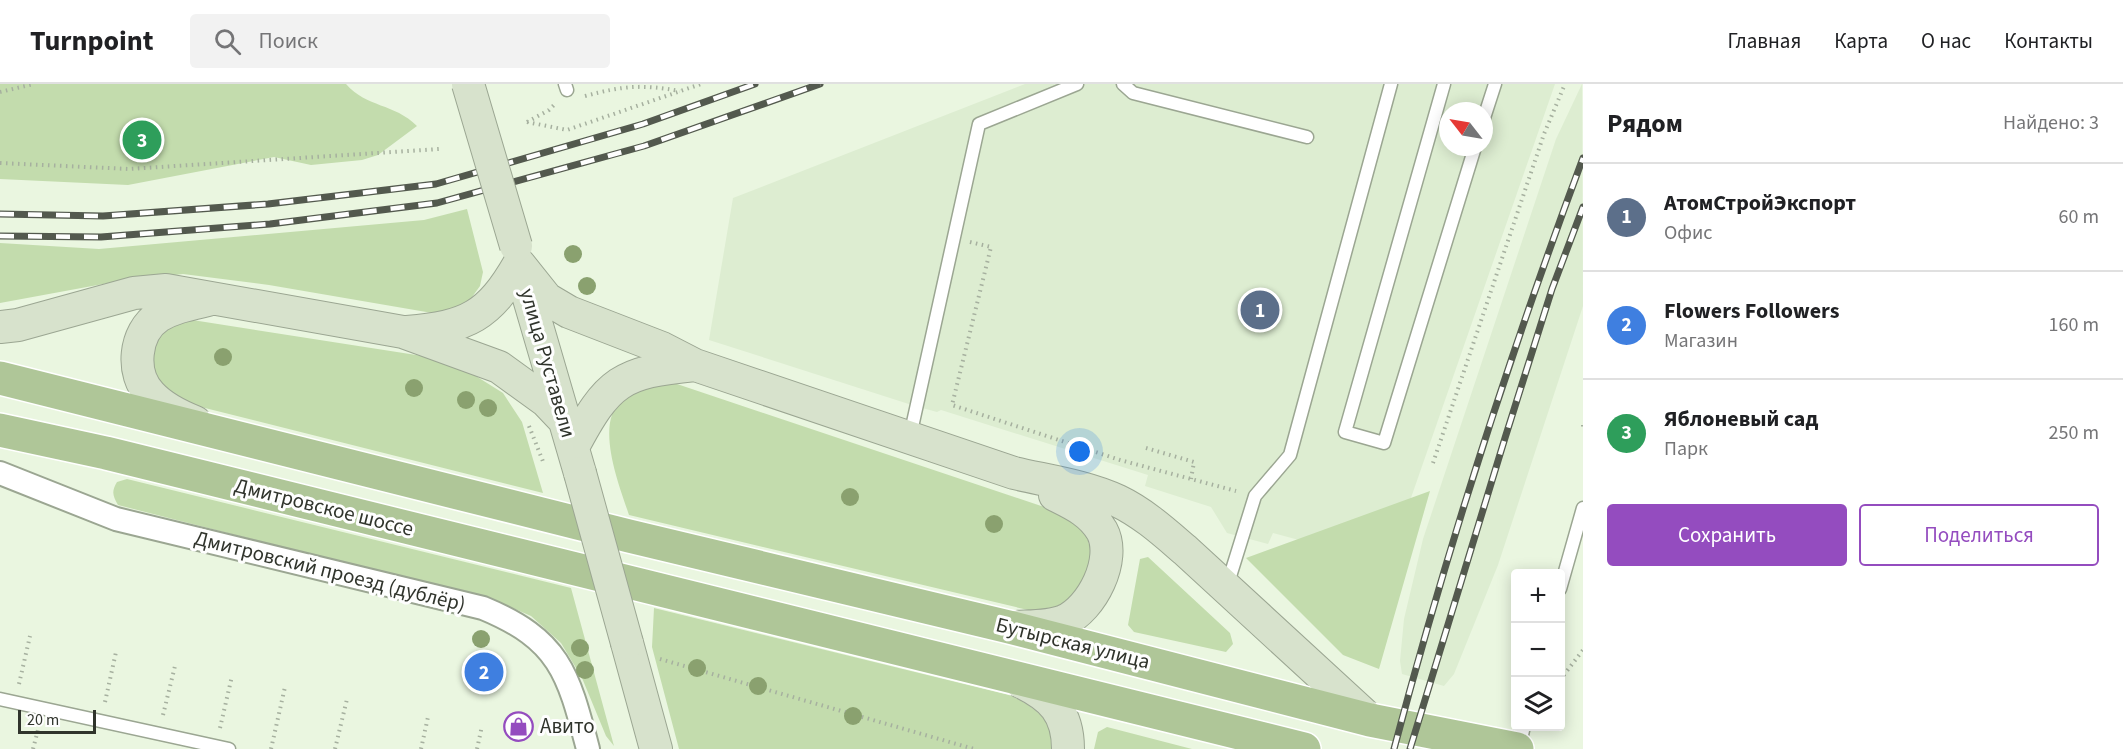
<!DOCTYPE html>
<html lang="ru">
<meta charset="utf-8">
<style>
body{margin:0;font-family:"Source Sans 3",sans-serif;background:#f2f2f2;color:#202124}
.controls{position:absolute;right:18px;bottom:18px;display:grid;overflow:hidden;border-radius:6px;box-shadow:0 3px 15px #0003}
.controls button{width:54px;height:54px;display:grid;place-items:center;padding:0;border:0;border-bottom:2px solid #e0e0e0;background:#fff;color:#202124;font:30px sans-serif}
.compass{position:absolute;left:1439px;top:18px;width:54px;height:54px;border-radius:50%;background:#fff;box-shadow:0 3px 15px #0003;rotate:301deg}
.scale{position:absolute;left:18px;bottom:15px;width:78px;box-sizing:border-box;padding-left:6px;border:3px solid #30342c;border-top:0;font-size:16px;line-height:21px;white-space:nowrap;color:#30342c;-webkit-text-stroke:4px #fefefe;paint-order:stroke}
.you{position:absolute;left:1080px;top:368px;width:21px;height:21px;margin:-15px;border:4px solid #fff;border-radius:50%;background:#1a73e8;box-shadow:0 0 0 9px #1a73e833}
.badge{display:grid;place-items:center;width:39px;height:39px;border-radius:50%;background:#944cbf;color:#fff;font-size:20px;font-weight:700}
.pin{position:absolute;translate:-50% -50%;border:3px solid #fff;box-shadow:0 2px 6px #0006}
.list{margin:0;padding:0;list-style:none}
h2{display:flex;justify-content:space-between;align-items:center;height:78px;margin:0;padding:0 24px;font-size:26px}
h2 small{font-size:20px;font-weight:400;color:#757577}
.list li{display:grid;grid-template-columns:39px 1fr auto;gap:18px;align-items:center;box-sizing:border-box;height:108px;padding:0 24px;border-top:2px solid #e0e0e0}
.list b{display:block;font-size:22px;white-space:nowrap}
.list p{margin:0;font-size:20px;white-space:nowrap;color:#757577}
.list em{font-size:20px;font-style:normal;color:#757577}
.actions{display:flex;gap:12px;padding:18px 24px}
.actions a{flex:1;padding:14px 0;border:2px solid #944cbf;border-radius:6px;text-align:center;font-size:21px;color:#944cbf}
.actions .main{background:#944cbf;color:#fff}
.icon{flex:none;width:33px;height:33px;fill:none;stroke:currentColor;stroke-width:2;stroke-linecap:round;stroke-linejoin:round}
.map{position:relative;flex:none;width:1583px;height:665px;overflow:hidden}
header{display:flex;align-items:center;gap:36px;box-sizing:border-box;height:84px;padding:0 30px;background:#fff;border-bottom:2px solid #e0e0e0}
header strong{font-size:28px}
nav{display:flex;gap:33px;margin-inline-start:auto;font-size:21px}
.search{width:420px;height:54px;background:#f2f2f2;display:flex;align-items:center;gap:15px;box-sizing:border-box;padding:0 21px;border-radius:6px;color:#757577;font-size:22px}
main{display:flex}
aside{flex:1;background:#fff}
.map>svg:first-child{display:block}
</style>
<header>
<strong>Turnpoint</strong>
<div class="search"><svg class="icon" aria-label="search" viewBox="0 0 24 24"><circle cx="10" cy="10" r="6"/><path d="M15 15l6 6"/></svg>Поиск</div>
<nav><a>Главная</a><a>Карта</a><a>О нас</a><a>Контакты</a></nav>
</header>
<main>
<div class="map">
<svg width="1583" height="665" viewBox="0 0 1583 665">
<rect width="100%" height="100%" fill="#eaf6e0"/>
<!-- built -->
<path fill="#ddedd1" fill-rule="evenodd" d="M 1025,0 L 1555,0 L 1388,480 L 1273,449 L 1268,460 L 1227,449 L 1211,423 L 1145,402 L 1148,391 L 941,326 L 937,328 L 915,322 L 709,256 L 733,114 ZM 1448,27 L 1484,27 L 1484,63 L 1448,63 Z
M 1582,0 L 1583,222 L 1498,481 L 1454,590 L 1444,602 L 1402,590 L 1400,577 L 1404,535 L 1423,455 L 1556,55 Z"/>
<!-- green -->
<path fill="#c3dcad" d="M 0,0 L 346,0 C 367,24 394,19 417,42 L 378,71 L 362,76 L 311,81 L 274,73 L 128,101 L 0,95 Z
M 467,125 L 483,188 L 480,202 L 467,220 L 438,230 L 269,201 L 183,190 L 114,198 L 0,219 L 0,159 L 99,165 L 424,136 Z
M 186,235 L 429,273 L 471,289 L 503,309 L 522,338 L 543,409 L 177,317 L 167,312 L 148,278 L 161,247 Z
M 657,298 L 674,299 L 1071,432 C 1101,455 1096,507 1061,522 C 1051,527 1039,525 1028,526 L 629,431 C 620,403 593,338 623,315 C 632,307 646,303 657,298 Z
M 127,395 L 571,504 L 614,662 L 606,652 L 582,594 L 561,559 L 531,532 L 501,519 L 118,421 C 113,412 111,408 117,398 Z
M 1430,407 L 1379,585 L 1343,571 L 1246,474 Z
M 1148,473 L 1230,549 L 1233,560 L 1226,568 L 1134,548 L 1128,541 L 1140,475 Z
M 654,524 L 1009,611 C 1034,622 1053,636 1055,665 L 679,665 L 652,563 Z
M 1107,643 L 1192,665 L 1094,665 L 1098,648 Z"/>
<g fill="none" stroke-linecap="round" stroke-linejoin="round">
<defs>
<path id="service" d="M 565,0 L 567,6
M 1123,0 L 1133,9 L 1307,53
M 1444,0 L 1345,348 L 1384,359 L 1475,63
M 1484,34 L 1495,0
M 910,352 L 979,40 L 1077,0
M 1227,502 L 1255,412 L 1290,371 L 1391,0
M 1560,505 L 1583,424
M 0,615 L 229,665
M 1519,664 L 1524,642"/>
<path id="minor" d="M 0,389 L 116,435 L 483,524 C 560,556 568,589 588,665"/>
<path id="secondary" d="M 519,180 L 547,215 L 569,228 L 662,264 L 695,281 L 1014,389 C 1048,397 1086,402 1118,417 C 1143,429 1164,448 1185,466 L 1370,636
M 523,194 L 580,389
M 0,243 L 18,241 L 134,209 L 166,206 L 403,248 L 499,283 L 546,317 L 565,337
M 407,248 C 468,243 489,232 519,180
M 195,338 C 180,332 162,323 151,311 C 130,290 134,248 159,232 C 174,223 191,220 208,216
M 573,363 C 608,297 621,288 695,281
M 1014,543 C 1029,542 1049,543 1064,537 C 1092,525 1117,475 1102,447 C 1091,428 1073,420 1055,411
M 627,559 L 656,665
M 1021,598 C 1052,613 1068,629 1068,665"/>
<path id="primary" d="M 0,294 L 629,452 L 1009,543 L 1370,636 L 1517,665
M 0,346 L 106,369 L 1304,665"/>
</defs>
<!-- service casing -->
<use href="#service" stroke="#9ba692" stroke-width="15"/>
<!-- minor casing -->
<use href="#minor" stroke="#9ba692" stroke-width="26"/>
<!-- secondary casing -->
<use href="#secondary" stroke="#9ba692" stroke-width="34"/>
<!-- primary casing -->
<use href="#primary" stroke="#fff" stroke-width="36"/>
<!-- path -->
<path stroke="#a6b09f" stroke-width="4" stroke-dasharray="1.5 4.5" stroke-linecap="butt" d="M 0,8 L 34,0
M 585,12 C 623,2 641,0 680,7
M 527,38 L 567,46 L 701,0
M 527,38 L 549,26 L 555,20
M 0,79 L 129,85 L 439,65
M 970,158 L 991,163 L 952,321 L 1120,376 L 1236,407
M 1583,341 L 1583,346
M 529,342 L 544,380
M 1146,364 L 1194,378 L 1191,395
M 1433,379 L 1544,50 L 1565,0
M 660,575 L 974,665
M 1560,596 L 1583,566
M 19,600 L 30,552
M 105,618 L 116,568
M 163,631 L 175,582
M 220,644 L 232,592
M 33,665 L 39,642
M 271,665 L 285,603
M 335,665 L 347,615
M 421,665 L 428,633
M 477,665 L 482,642"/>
<!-- service -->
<use href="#service" stroke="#fff" stroke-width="12"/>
<!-- minor -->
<use href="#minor" stroke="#fff" stroke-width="22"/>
<!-- secondary -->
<use href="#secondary" stroke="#d7e2cc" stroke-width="32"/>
<!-- primary -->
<use href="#primary" stroke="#afc698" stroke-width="33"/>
<defs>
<path id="rail" d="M 0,130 L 103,132 L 268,120 L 436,100 L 643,40 L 755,0
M 0,152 L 101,153 L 270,140 L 437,119 L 644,62 L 820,0
M 1394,665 C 1447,465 1511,267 1583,74
M 1410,665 L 1505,354 L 1552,205 L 1583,123"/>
</defs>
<!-- rail casing -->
<use href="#rail" stroke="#53594e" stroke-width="7"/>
<!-- rail -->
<use href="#rail" stroke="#fefefe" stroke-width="4.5" stroke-dasharray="14" stroke-linecap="butt"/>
<defs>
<path id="secondary-bridge" d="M 468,0 L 516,162
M 580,389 L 627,559"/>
</defs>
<!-- secondary-bridge casing -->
<use href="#secondary-bridge" stroke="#9ba692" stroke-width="34" stroke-linecap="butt"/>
<!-- secondary-bridge -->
<use href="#secondary-bridge" stroke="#d7e2cc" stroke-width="32"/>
</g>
<!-- trees -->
<g fill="#8aa16f">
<circle cx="573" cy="170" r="9"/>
<circle cx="587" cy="202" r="9"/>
<circle cx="223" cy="273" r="9"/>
<circle cx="414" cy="304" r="9"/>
<circle cx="466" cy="316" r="9"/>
<circle cx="488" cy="324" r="9"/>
<circle cx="850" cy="413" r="9"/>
<circle cx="994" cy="440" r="9"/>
<circle cx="481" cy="555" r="9"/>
<circle cx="580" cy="564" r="9"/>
<circle cx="697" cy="584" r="9"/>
<circle cx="585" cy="586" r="9"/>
<circle cx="758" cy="602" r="9"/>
<circle cx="853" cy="632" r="9"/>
</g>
<!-- icons -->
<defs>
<symbol id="shop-ring" viewBox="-11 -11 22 22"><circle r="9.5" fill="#fefefe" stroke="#944cbf" stroke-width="1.5"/><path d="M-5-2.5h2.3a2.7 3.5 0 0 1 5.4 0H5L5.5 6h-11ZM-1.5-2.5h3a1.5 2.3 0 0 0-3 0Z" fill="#944cbf"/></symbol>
</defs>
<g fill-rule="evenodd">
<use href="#shop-ring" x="502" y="626" width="33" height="33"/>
</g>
<g text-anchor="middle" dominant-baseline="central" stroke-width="6" stroke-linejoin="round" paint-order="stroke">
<!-- street labels -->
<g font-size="21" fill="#30342c" stroke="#fefefe">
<text transform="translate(548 279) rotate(74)">улица Руставели</text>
<text transform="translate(324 423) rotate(14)">Дмитровское шоссе</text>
<text transform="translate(330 487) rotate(14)">Дмитровский проезд (дублёр)</text>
<text transform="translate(1073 559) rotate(14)">Бутырская улица</text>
</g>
<!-- poi labels -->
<g font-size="21" fill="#30342c" stroke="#fefefe" text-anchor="start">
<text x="540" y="642">Авито</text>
</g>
</g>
</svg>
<div class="controls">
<button>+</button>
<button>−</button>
<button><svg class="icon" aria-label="layers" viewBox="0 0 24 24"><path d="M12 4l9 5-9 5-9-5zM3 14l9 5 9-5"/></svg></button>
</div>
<svg class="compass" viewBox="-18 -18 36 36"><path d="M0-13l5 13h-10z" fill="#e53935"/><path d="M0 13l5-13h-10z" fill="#757577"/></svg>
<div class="scale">20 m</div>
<div class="you"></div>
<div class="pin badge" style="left:1260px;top:226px;background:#5c6f8a">1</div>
<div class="pin badge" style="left:484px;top:588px;background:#3f7fe0">2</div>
<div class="pin badge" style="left:142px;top:56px;background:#2e9e5b">3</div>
</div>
<aside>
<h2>Рядом<small>Найдено: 3</small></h2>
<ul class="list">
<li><span class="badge" style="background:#5c6f8a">1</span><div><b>АтомСтройЭкспорт</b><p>Офис</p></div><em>60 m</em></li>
<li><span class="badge" style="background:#3f7fe0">2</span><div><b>Flowers Followers</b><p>Магазин</p></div><em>160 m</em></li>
<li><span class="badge" style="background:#2e9e5b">3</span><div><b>Яблоневый сад</b><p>Парк</p></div><em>250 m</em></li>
</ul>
<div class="actions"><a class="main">Сохранить</a><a>Поделиться</a></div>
</aside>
</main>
